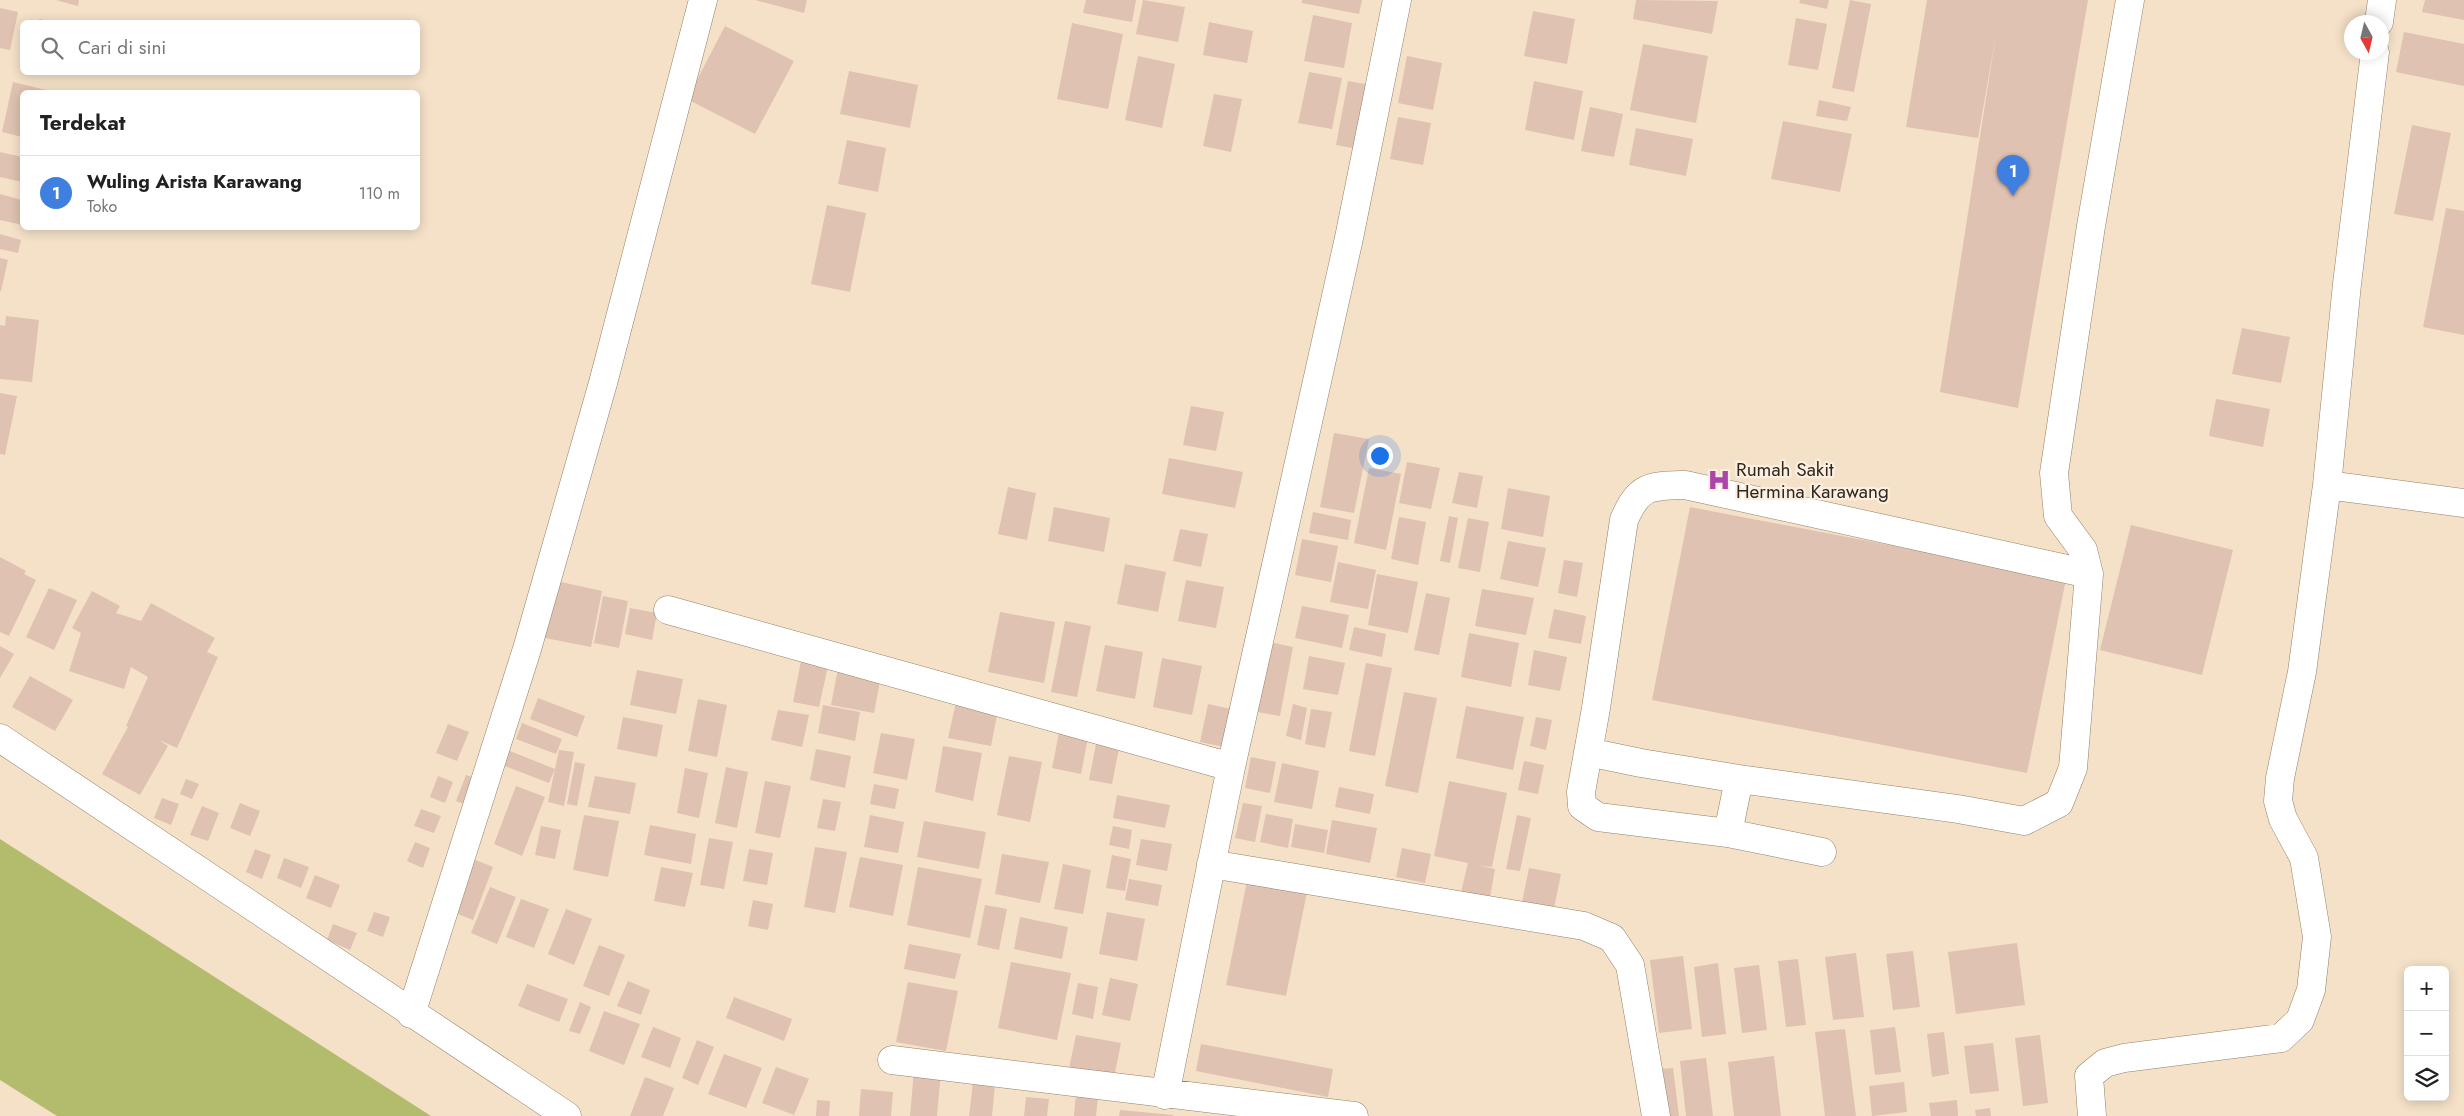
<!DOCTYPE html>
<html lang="id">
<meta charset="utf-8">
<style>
body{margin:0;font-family:Jost,sans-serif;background:#f2f2f2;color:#222}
.controls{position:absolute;right:15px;bottom:15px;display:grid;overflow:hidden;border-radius:8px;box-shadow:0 2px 12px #0003}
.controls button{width:45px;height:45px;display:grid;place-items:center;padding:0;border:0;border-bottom:1px solid #e0e0e0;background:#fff;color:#222;font:25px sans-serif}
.compass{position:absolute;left:2344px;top:15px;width:45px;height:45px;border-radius:50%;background:#fff;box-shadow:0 2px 12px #0003;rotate:172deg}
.you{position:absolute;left:1379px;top:455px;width:18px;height:18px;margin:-12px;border:4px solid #fff;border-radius:50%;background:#1a73e8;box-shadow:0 0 0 8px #1a73e833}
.badge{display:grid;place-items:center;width:32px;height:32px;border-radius:50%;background:#ab45a9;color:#fff;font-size:16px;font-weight:700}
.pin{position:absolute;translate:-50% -41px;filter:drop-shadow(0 1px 2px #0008)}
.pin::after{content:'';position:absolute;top:26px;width:18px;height:15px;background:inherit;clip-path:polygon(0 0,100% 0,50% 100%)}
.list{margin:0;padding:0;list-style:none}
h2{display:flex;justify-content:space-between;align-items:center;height:65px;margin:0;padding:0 20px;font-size:21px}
h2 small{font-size:16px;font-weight:400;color:#767676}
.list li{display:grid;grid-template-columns:32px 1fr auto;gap:15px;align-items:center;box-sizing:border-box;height:75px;padding:0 20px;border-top:1px solid #e0e0e0}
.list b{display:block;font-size:19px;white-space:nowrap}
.list p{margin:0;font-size:16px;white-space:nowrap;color:#767676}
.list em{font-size:16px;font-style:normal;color:#767676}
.icon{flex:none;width:28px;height:28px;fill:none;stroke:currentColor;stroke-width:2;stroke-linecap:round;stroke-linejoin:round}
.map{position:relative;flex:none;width:2464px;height:1116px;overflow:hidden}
.search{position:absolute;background:#fff;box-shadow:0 2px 12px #0003;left:20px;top:20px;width:400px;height:55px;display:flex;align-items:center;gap:12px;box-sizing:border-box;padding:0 18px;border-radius:8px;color:#767676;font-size:19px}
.panel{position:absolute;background:#fff;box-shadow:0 2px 12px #0003;left:20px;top:90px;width:400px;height:140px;border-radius:8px}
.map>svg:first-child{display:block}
</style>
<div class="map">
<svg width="2464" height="1116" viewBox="0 0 2464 1116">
<rect width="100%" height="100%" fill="#f5e1c8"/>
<!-- water -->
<path fill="#b3bc6c" d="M 0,839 L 431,1116 L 57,1116 L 0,1080 Z"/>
<!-- building -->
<path fill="#dfc2b1" d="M 56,0 L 79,0 L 78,6 Z
M 755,0 L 807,0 L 804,13 Z
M 1086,0 L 1136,0 L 1132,22 L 1083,13 Z
M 1143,0 L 1185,7 L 1178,42 L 1136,34 Z
M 1302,0 L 1362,0 L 1359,14 L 1302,3 Z
M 1636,0 L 1718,1 L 1712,34 L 1633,19 Z
M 1800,0 L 1829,0 L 1827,9 L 1799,3 Z
M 1850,0 L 1871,4 L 1854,92 L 1832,88 Z
M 1927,0 L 2088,0 L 2018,408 L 1940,392 L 1996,34 L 1978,138 L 1906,127 Z
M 2425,0 L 2464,0 L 2464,20 L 2422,12 Z
M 0,8 L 18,12 L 10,50 L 0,48 Z
M 1533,11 L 1575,19 L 1567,64 L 1524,56 Z
M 1313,15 L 1352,23 L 1344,68 L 1304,61 Z
M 1796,18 L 1827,24 L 1818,70 L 1788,65 Z
M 39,19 L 53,22 L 38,22 Z
M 1209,22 L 1253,31 L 1247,63 L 1203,55 Z
M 1072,23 L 1123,34 L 1108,109 L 1057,99 Z
M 725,26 L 794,61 L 755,134 L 687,99 Z
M 2404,32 L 2464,44 L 2464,86 L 2396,72 Z
M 1643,44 L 1708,56 L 1696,123 L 1630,110 Z
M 1138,56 L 1175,64 L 1162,128 L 1125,120 Z
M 1407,56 L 1442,63 L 1433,110 L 1398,103 Z
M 849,71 L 918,85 L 910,128 L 840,114 Z
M 1309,72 L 1342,78 L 1332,129 L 1298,123 Z
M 1348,81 L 1376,86 L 1363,150 L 1336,145 Z
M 1534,81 L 1583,91 L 1574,140 L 1525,130 Z
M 13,82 L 54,92 L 22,92 L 22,137 L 2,132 Z
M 1214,94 L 1242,99 L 1231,152 L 1203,146 Z
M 1819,100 L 1851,107 L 1847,121 L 1816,116 Z
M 1590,107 L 1623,114 L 1614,157 L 1581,151 Z
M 1398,117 L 1431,123 L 1423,165 L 1390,159 Z
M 1783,121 L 1852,134 L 1840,192 L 1771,179 Z
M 2412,125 L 2451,133 L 2433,221 L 2394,214 Z
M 1636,128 L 1693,139 L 1686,176 L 1629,165 Z
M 847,140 L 886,148 L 878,192 L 838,184 Z
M 0,152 L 22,157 L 22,182 L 0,177 Z
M 0,194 L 22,200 L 22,225 L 0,220 Z
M 827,205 L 866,213 L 850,292 L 811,284 Z
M 2446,208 L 2464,211 L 2464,335 L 2423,327 Z
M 0,234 L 21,240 L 18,253 L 0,249 Z
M 0,258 L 8,260 L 1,291 L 0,291 Z
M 6,316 L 39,320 L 32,382 L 0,379 L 0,325 L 5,326 Z
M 2242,328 L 2290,337 L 2281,383 L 2232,374 Z
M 0,393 L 17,396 L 5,455 L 0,454 Z
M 2216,399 L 2270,409 L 2263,447 L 2209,436 Z
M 1191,406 L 1224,412 L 1216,451 L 1183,445 Z
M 1334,433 L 1369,439 L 1354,513 L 1320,507 Z
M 1169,458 L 1243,472 L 1235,508 L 1162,494 Z
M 1407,462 L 1440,468 L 1431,509 L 1399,503 Z
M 1369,468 L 1401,474 L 1386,550 L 1354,543 Z
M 1459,472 L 1483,476 L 1477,508 L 1452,503 Z
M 1008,487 L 1036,493 L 1027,540 L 998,534 Z
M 1508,488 L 1550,496 L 1543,537 L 1501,529 Z
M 1054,507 L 1110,518 L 1104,552 L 1048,541 Z
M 1690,507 L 2066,579 L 2027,773 L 1652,700 Z
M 1313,512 L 1351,520 L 1348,540 L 1309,533 Z
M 1449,516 L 1458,518 L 1450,563 L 1440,561 Z
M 1399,517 L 1426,522 L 1418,565 L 1391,559 Z
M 1468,518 L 1489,522 L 1480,572 L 1458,568 Z
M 2131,525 L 2233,550 L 2202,675 L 2100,650 Z
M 1180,529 L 1208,534 L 1201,567 L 1173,561 Z
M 1302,539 L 1338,546 L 1331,582 L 1295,575 Z
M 1508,541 L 1546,548 L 1538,587 L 1500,579 Z
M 0,557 L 26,571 L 24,574 L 36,580 L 9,636 L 0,632 Z
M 1564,560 L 1583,563 L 1577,597 L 1558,593 Z
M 1338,562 L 1376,570 L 1368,609 L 1330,602 Z
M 1125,564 L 1166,572 L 1158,612 L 1117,604 Z
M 1377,574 L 1418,582 L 1408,633 L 1368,625 Z
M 552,580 L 602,591 L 591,647 L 540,637 Z
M 1186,580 L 1224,587 L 1216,628 L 1178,621 Z
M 49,588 L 77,600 L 54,650 L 26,637 Z
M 1482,589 L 1534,598 L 1526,635 L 1475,626 Z
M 92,591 L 120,606 L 116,613 L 141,621 L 151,603 L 215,638 L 207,652 L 218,657 L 177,748 L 159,740 L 168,746 L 140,795 L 102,774 L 128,727 L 126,726 L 148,677 L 131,667 L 124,689 L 69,671 L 81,633 L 72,628 Z
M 1426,593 L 1450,598 L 1439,655 L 1414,650 Z
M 603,596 L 628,601 L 619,648 L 594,643 Z
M 1302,606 L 1349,615 L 1342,648 L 1295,638 Z
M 630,608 L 657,613 L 652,640 L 625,634 Z
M 1554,609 L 1586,616 L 1581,644 L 1548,638 Z
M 1000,612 L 1055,622 L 1044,683 L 988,672 Z
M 1065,621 L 1091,626 L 1077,697 L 1051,692 Z
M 1354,627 L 1386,634 L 1382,657 L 1349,650 Z
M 1469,633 L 1519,643 L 1511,687 L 1461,677 Z
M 1270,642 L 1293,647 L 1280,716 L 1257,712 Z
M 1105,645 L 1143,652 L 1135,699 L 1096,691 Z
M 0,646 L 14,654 L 0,678 Z
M 1534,650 L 1567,657 L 1560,691 L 1528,685 Z
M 1309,656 L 1345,663 L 1338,695 L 1303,689 Z
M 1162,658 L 1202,666 L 1192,715 L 1153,707 Z
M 801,661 L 828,666 L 819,707 L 793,702 Z
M 1366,663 L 1392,668 L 1375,756 L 1349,751 Z
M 838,668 L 881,676 L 874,713 L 831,705 Z
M 637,670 L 683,679 L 676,714 L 630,705 Z
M 30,676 L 73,700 L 55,731 L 12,707 Z
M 1404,692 L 1437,698 L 1418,793 L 1385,786 Z
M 538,698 L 585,716 L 577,737 L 530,719 Z
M 698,699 L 727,705 L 717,757 L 688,751 Z
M 956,702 L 998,710 L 991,746 L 948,738 Z
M 1208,704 L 1231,709 L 1224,747 L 1200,742 Z
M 1293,704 L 1307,708 L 1301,740 L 1286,736 Z
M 823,705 L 860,712 L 855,741 L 818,733 Z
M 1466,706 L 1524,717 L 1513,770 L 1456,758 Z
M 1311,709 L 1332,712 L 1325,748 L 1305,744 Z
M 778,710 L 809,715 L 802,747 L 771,740 Z
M 623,717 L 663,725 L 657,757 L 617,749 Z
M 1536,717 L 1552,720 L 1546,750 L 1530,746 Z
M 522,723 L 562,739 L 556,754 L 516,739 Z
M 448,724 L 469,732 L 457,761 L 436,753 Z
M 1060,728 L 1089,733 L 1081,774 L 1052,768 Z
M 881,733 L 915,739 L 907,780 L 873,773 Z
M 1097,739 L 1120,743 L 1112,784 L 1089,780 Z
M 943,746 L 982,753 L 973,801 L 935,792 Z
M 500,747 L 555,769 L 549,783 L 494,762 Z
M 816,749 L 851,756 L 845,788 L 810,780 Z
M 559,750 L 574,752 L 564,806 L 548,802 Z
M 1009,756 L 1042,762 L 1030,822 L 997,815 Z
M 1251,757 L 1276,762 L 1270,793 L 1245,788 Z
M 1524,761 L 1544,765 L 1538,794 L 1518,790 Z
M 575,762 L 585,764 L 577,806 L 567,804 Z
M 1282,763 L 1319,771 L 1312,809 L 1274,802 Z
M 726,767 L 748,772 L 737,828 L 715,823 Z
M 685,768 L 708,773 L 699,818 L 677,813 Z
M 466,775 L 480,780 L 470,806 L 456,801 Z
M 438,776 L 453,782 L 445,803 L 430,797 Z
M 595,776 L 636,783 L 630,814 L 588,807 Z
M 186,779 L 199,784 L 192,799 L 180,794 Z
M 765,781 L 791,786 L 780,838 L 755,833 Z
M 1449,781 L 1507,793 L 1492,867 L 1478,865 L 1495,869 L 1490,897 L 1461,892 L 1468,863 L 1434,856 Z
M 874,784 L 899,789 L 895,809 L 870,804 Z
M 516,786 L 545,797 L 522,856 L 494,844 Z
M 1339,787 L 1374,794 L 1370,814 L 1335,807 Z
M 1117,795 L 1170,805 L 1165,828 L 1113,818 Z
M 162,798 L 179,804 L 171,825 L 154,818 Z
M 823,799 L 841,802 L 835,831 L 817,828 Z
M 240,803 L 260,811 L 250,836 L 230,828 Z
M 1243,803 L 1262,806 L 1255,842 L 1235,838 Z
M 202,806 L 219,813 L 208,841 L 190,835 Z
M 421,809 L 441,816 L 434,833 L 414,826 Z
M 1266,814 L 1293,819 L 1288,848 L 1260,842 Z
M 584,815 L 619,821 L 608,877 L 573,870 Z
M 870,815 L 904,822 L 898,853 L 864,847 Z
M 1517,815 L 1531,818 L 1520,871 L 1506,869 Z
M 1332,820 L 1377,828 L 1370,863 L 1326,854 Z
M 924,821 L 986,832 L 979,869 L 917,857 Z
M 1295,824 L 1328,830 L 1324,853 L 1291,847 Z
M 650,825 L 696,834 L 691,864 L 644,855 Z
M 541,826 L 561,830 L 555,859 L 535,855 Z
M 1113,826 L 1132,830 L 1129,849 L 1109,845 Z
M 709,838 L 733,842 L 724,889 L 700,885 Z
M 1141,839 L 1172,844 L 1167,871 L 1136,865 Z
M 415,842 L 430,848 L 423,868 L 407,861 Z
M 815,847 L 847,852 L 835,913 L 804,907 Z
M 1402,848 L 1431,854 L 1425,883 L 1396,877 Z
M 255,849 L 271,855 L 262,879 L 246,872 Z
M 749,849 L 773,853 L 767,885 L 743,881 Z
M 1002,854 L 1049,862 L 1040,903 L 995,894 Z
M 1112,855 L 1131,859 L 1125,891 L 1106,888 Z
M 468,857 L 493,867 L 473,920 L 448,910 Z
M 860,857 L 903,865 L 893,916 L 849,907 Z
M 284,858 L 309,867 L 301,888 L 277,878 Z
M 1063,864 L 1091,870 L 1083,914 L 1054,909 Z
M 661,867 L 693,873 L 685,907 L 654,901 Z
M 918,867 L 982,879 L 970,938 L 907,925 Z
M 1529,868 L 1561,874 L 1554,908 L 1522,902 Z
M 315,875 L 340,885 L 331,908 L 306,898 Z
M 1248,876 L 1308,887 L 1286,996 L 1226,985 Z
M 1129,879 L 1162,885 L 1158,906 L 1125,900 Z
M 490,887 L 516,897 L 497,944 L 471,933 Z
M 521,899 L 549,909 L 534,948 L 506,937 Z
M 753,900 L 773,904 L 768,930 L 748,926 Z
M 985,905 L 1007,909 L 999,950 L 977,945 Z
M 566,909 L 592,919 L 574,965 L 548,954 Z
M 374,912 L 390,917 L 383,937 L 367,931 Z
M 1107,912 L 1145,919 L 1137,961 L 1099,954 Z
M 1020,917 L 1068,927 L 1062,959 L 1014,949 Z
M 333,924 L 357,933 L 350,950 L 327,940 Z
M 2017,943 L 2025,1005 L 1956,1014 L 1948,952 Z
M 909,944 L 961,954 L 955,979 L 904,969 Z
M 599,945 L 625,955 L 609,996 L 583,986 Z
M 1913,951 L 1920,1007 L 1893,1010 L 1886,954 Z
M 1856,953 L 1864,1017 L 1833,1020 L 1825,957 Z
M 1683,956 L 1692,1029 L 1659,1033 L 1650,960 Z
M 1798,959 L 1806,1025 L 1786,1027 L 1778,961 Z
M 1011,962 L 1071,973 L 1057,1040 L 998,1028 Z
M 1718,963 L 1726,1034 L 1702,1037 L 1694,967 Z
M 1759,965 L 1767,1030 L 1742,1033 L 1734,968 Z
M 1110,978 L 1138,984 L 1130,1021 L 1102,1015 Z
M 628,981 L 650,990 L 641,1015 L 617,1006 Z
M 908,982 L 958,991 L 946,1051 L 896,1042 Z
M 1078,983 L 1098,987 L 1093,1019 L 1072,1014 Z
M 527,984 L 568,999 L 559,1022 L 518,1006 Z
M 734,997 L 792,1019 L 784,1041 L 726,1018 Z
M 580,1002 L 591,1007 L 580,1034 L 569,1031 Z
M 604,1011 L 640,1024 L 624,1065 L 589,1051 Z
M 653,1027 L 681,1038 L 670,1068 L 641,1057 Z
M 1895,1027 L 1901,1072 L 1875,1075 L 1870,1030 Z
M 1845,1029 L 1856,1116 L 1825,1116 L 1815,1032 Z
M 1944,1032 L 1949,1074 L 1932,1077 L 1927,1034 Z
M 1076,1035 L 1121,1043 L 1113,1082 L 1068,1073 Z
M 2040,1035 L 2048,1103 L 2023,1106 L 2015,1038 Z
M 697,1040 L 714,1047 L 698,1085 L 682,1078 Z
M 1993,1043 L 1999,1091 L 1970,1094 L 1964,1046 Z
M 1201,1044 L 1333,1069 L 1328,1097 L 1196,1071 Z
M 724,1054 L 762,1068 L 746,1108 L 708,1094 Z
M 1774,1056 L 1781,1116 L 1734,1116 L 1728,1062 Z
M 1706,1058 L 1713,1116 L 1686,1116 L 1680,1061 Z
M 776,1067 L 809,1079 L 794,1115 L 762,1103 Z
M 1673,1068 L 1679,1116 L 1665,1116 L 1659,1069 Z
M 914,1070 L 941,1072 L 937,1116 L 910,1116 Z
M 645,1077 L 674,1088 L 663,1116 L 630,1116 Z
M 973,1082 L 995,1084 L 992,1116 L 969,1116 Z
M 1904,1082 L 1907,1112 L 1872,1116 L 1869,1086 Z
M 861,1089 L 893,1092 L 891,1116 L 859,1116 Z
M 1076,1094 L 1098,1097 L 1096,1116 L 1074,1116 Z
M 1026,1097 L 1049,1099 L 1047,1116 L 1024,1116 Z
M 817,1100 L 830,1101 L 829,1116 L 816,1116 Z
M 1957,1100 L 1958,1116 L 1931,1116 L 1929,1103 Z
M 1990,1108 L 1991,1116 L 1976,1116 L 1975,1110 Z
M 1120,1110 L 1173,1115 L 1173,1116 L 1119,1116 Z"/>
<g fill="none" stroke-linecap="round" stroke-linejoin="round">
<defs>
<path id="minor" d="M 2379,22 L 2382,0
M 2327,485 L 2464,503
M 668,610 L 1231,767 L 1165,1095
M 0,738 L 567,1116
M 1588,752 L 1641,763 L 1739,779 L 1958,809 L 2024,821 L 2059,803 L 2073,768 L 2089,574 L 2083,550 L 2058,516 L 2054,473 L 2091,226 L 2130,0
M 1231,767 L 1349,238 L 1397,0
M 1728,833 L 1739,779
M 1822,852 L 1728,833 L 1598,817 L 1582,806 L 1581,792 L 1596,708 L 1624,520 C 1639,485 1650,486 1685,485 L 2089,574
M 1211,864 L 1584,926 L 1612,938 L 1630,965 L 1656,1116
M 411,1014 L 527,649 L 603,383 L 703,0
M 892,1060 L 1354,1116
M 2092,1116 L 2089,1076 L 2105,1063 L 2124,1058 L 2281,1038 L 2300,1020 L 2311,990 L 2317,937 L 2304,858 L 2283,819 L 2278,801 L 2280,778 L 2302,672 L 2327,485 L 2347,284 L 2375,52"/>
</defs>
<!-- minor casing -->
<use href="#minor" stroke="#928069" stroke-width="29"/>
<!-- minor -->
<use href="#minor" stroke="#fff" stroke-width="28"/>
</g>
<!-- icons -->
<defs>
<symbol id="hospital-bare" viewBox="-9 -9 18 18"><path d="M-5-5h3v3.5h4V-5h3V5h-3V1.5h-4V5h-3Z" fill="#ab45a9" stroke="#fcefe0" stroke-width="2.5" paint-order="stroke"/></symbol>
</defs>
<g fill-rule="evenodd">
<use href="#hospital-bare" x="1703" y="464" width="32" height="32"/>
</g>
<g text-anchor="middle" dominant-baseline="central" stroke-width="4.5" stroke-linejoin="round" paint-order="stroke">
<!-- poi labels -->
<g font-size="19" fill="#2f271e" stroke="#fcefe0" text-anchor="start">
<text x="1736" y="469">Rumah Sakit<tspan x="1736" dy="22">Hermina Karawang</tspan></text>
</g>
</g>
</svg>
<div class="controls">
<button>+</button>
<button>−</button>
<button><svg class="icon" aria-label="layers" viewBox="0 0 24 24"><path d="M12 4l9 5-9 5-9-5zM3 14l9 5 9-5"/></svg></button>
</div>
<svg class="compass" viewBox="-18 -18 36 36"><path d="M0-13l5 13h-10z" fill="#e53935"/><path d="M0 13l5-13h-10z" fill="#767676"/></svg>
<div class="you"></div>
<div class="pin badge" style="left:2013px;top:196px;background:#3f7fe0">1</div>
<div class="search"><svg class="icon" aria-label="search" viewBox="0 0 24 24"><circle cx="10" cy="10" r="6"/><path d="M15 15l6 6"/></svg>Cari di sini</div>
<section class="panel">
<h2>Terdekat<small></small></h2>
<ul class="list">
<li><span class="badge" style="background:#3f7fe0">1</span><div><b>Wuling Arista Karawang</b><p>Toko</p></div><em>110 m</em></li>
</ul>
</section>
</div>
